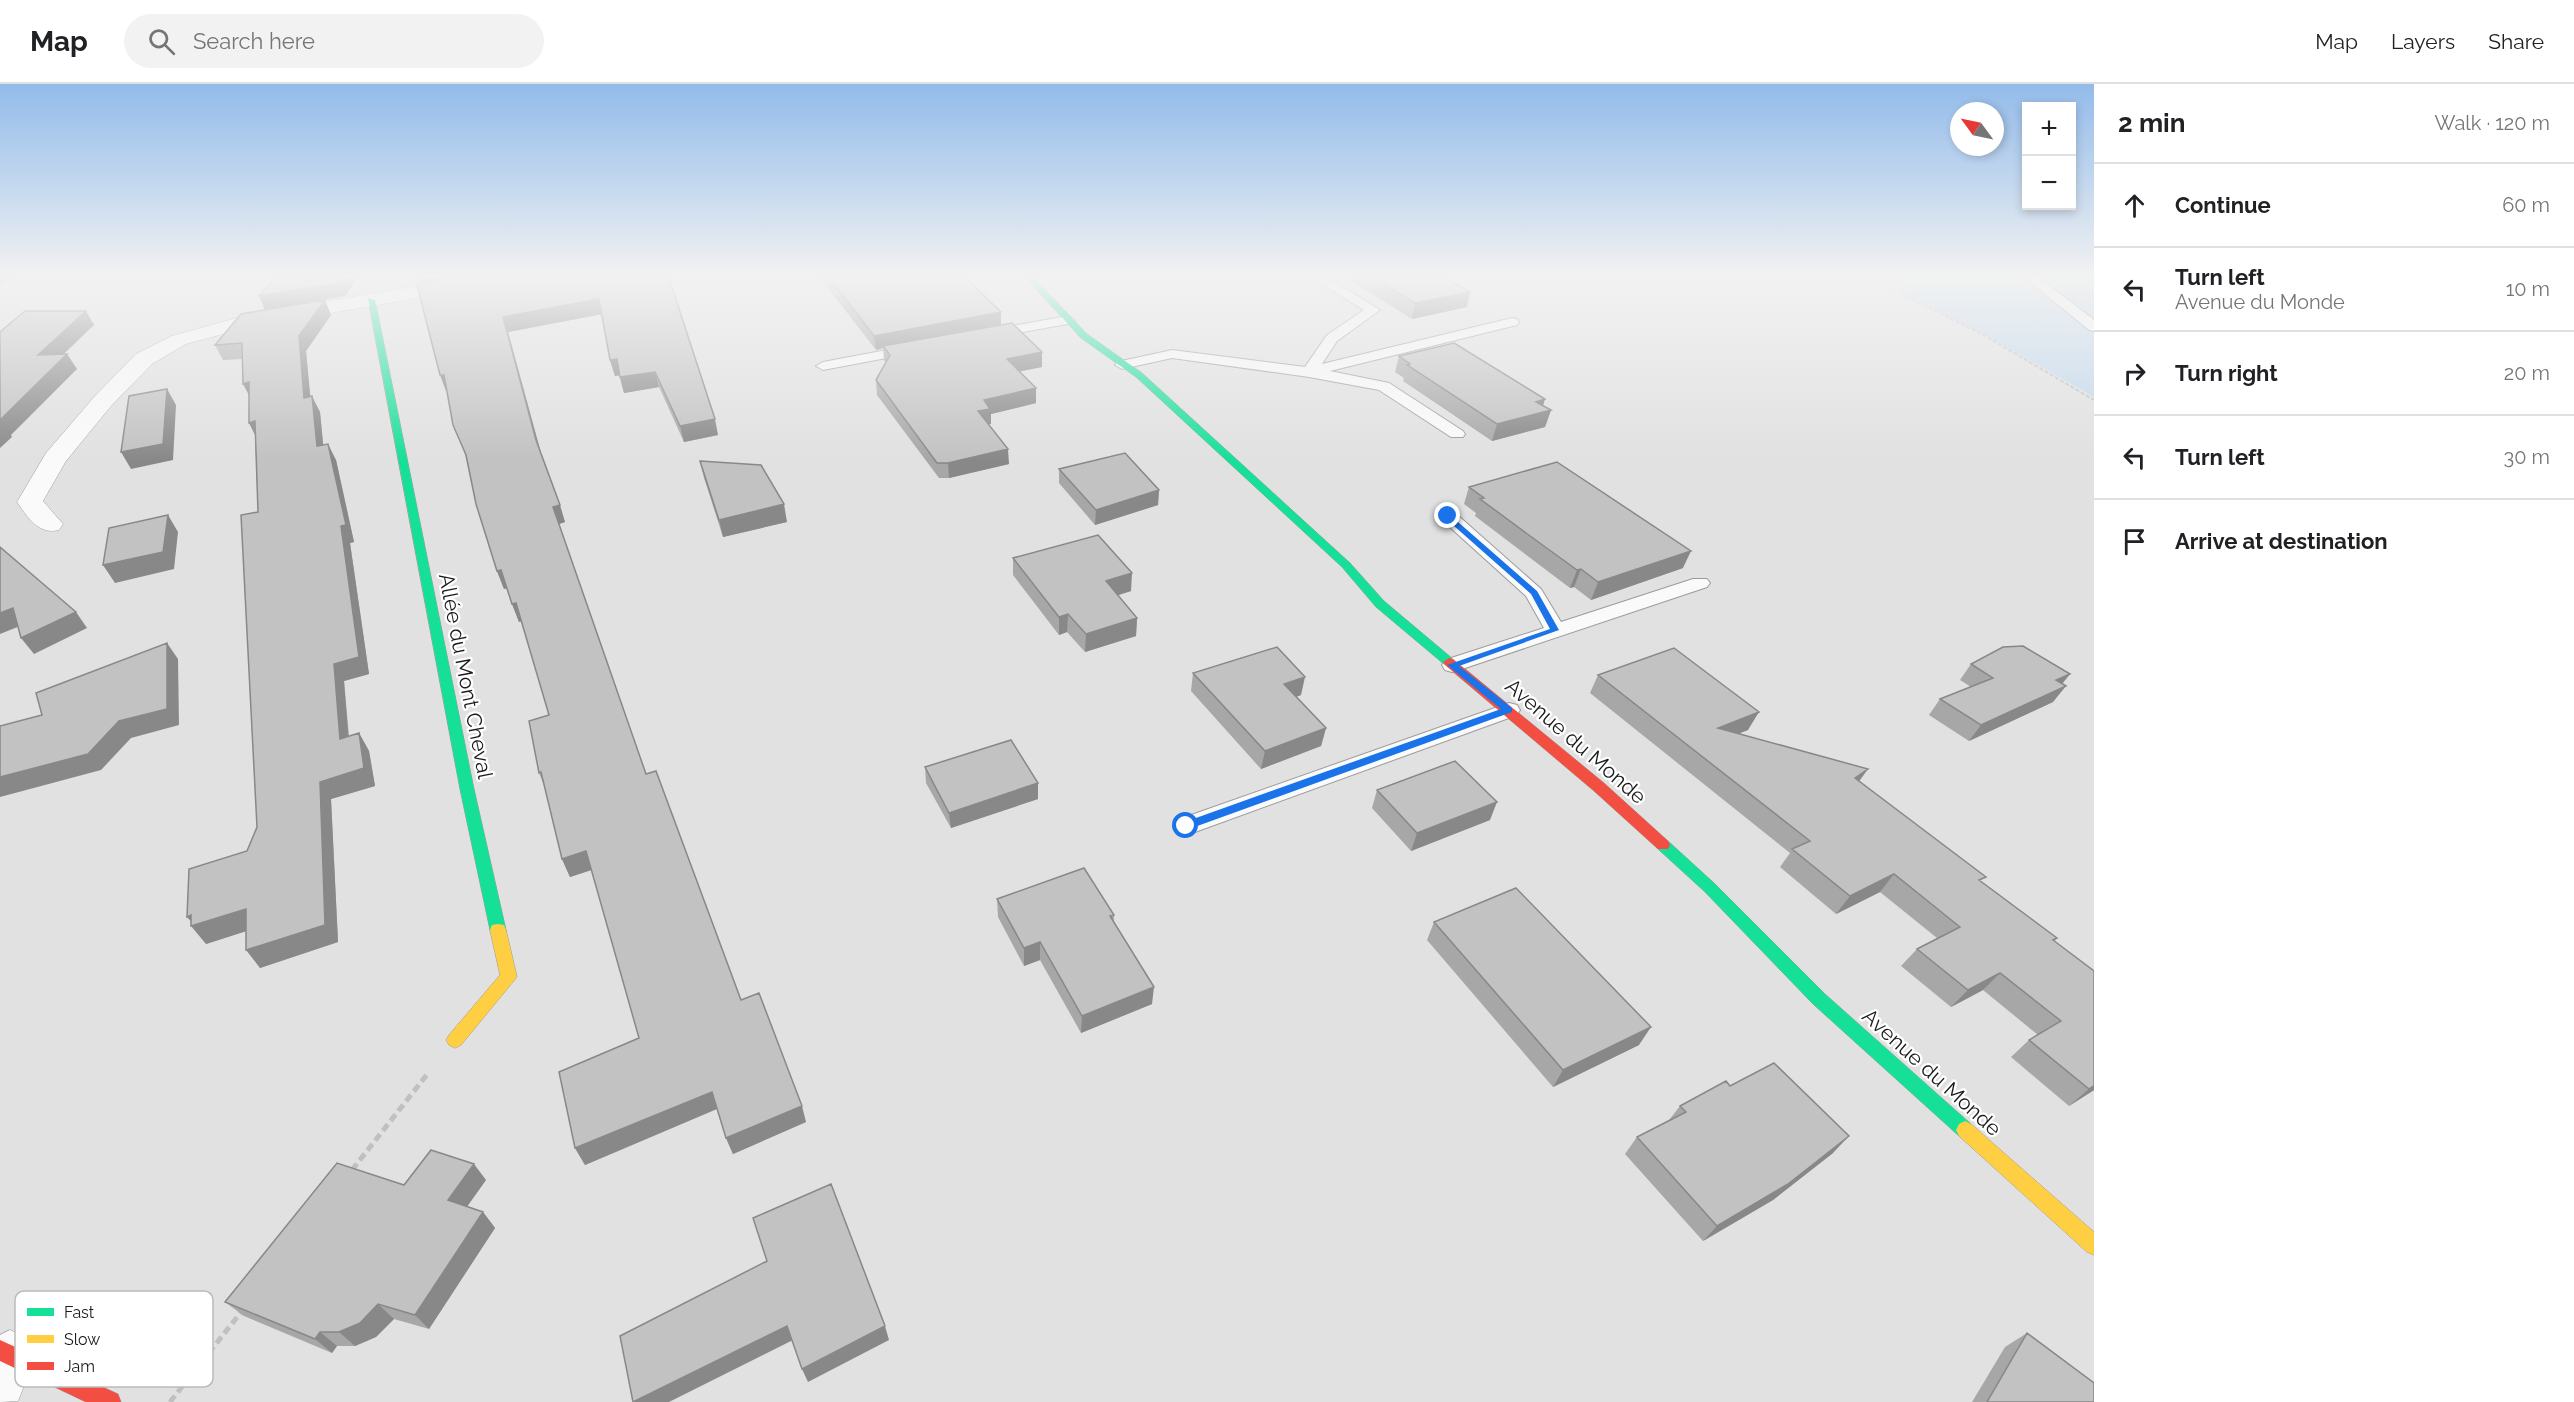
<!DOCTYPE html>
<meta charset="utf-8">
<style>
body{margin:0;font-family:Raleway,sans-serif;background:#f2f2f2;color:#202124}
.controls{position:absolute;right:18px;top:18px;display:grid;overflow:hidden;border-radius:0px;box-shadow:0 3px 9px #0003}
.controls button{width:54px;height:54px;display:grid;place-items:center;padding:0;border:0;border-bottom:2px solid #e0e0e0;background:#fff;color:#202124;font:30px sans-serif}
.compass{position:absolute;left:1950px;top:18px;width:54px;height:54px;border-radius:50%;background:#fff;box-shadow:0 3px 9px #0003;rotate:303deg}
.stop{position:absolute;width:18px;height:18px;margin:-14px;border:4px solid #1a73e8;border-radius:50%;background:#fff}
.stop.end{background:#1a73e8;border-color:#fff;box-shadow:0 2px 6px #0008}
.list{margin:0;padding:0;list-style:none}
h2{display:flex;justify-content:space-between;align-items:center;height:78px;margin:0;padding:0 24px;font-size:26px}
h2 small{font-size:20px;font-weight:400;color:#757577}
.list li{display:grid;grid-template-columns:39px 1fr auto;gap:18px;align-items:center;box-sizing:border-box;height:84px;padding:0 24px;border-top:2px solid #e0e0e0}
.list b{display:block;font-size:22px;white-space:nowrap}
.list p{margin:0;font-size:20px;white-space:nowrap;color:#757577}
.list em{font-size:20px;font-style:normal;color:#757577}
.icon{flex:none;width:33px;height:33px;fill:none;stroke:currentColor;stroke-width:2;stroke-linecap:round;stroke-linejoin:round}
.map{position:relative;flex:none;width:2094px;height:1318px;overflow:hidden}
header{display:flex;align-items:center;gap:36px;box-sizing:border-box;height:84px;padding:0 30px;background:#fff;border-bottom:2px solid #e0e0e0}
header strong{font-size:28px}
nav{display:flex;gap:33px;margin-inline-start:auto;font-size:21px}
.search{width:420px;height:54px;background:#f2f2f2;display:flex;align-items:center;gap:15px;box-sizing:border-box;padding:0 21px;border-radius:33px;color:#757577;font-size:22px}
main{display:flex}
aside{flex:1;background:#fff}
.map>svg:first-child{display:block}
</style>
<header>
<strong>Map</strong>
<div class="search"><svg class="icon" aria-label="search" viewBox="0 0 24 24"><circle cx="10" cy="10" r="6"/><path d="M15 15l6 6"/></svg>Search here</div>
<nav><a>Map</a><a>Layers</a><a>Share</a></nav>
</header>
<main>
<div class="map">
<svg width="2094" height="1318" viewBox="0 0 2094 1318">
<rect width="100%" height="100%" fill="#e1e1e1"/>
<!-- green -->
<path fill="#c0d7ec" d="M 1882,191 L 2094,191 L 2094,313 L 1986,251 L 1908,212 Z"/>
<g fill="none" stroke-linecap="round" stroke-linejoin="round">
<defs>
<path id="lane" d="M 2022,191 L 2036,191 L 2094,236 L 2094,247 L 2089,246 Z
M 1333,197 L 1380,226 L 1337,257 L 1322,280 L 1512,234 L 1517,235 L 1519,238 L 1517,241 L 1330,287 L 1389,299 L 1463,347 L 1465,350 L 1463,353 L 1451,353 L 1379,306 L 1309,293 L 1172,274 L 1122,285 L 1115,281 L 1117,278 L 1172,266 L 1305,283 L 1327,251 L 1364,226 L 1328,204 L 1326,201 Z
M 1068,232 L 1075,236 L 1073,239 L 990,254 L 983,250 L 990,246 Z
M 913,261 L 918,262 L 920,265 L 918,268 L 823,286 L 816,282 L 823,278 Z
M 1448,427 L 1454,428 L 1541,505 L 1561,538 L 1693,495 L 1707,495 L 1710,499 L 1707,503 L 1459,586 L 1452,588 L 1445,586 L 1442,581 L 1445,576 L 1544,544 L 1526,512 L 1442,436 L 1439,432 L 1442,428 Z
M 1509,619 L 1517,621 L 1520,626 L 1517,631 L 1195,748 L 1186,751 L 1177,748 L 1174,742 L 1177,736 Z"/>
<path id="street" d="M 481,191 L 525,191 L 523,195 L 516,197 L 249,243 L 186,260 L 152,280 L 111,322 L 66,377 L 43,417 L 63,440 L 59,446 C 39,451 28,434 17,418 L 46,369 L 95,312 L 136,270 L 172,252 L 247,231 Z
M 10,1246 L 28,1254 L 36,1272 L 18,1317 L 0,1318 L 0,1251 Z"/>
<path id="fast" d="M 8,191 L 19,191 L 0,200 L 0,195 Z
M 1023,191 L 1031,191 L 1087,250 L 1142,289 L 1350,479 L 1384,517 L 1453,575 L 1455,578 L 1453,581 L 1445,581 L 1376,523 L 1342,483 L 1136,293 L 1081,254 Z
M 368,214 L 375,216 L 474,705 L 506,846 L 504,851 L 498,852 L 492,851 L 490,846 L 460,705 Z
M 1663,755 L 1668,757 L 1714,799 L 1825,910 L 1971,1040 L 1974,1046 L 1971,1052 L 1965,1055 L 1959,1052 L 1813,920 L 1704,807 L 1658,765 L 1656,761 L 1658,757 Z"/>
<path id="slow" d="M 498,840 L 504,841 L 506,846 L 517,893 L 461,961 L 455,964 L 449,961 L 446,956 L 449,951 L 500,891 L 490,846 L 492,841 Z
M 1965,1037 L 1971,1040 L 2094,1148 L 2094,1171 L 2087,1168 L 1959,1052 L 1956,1046 L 1959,1040 Z"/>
<path id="jam" d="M 1449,574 L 1453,575 L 1604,699 L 1668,757 L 1670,761 L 1668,765 L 1658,765 L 1594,707 L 1445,581 L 1443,578 Z
M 0,1256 L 118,1310 L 121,1318 L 86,1318 L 0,1277 Z"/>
</defs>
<!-- lane casing -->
<use href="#lane" stroke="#9b9b9b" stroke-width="2"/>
<!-- street casing -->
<use href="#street" stroke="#9b9b9b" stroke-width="1"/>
<!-- fast casing -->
<use href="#fast" stroke="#9b9b9b" stroke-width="1"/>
<!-- slow casing -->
<use href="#slow" stroke="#9b9b9b" stroke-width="1"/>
<!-- jam casing -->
<use href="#jam" stroke="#9b9b9b" stroke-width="1"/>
<!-- path-far1 -->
<path stroke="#c0c0c0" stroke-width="2" stroke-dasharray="4 2" stroke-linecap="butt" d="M 1879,191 L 1905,212 L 1982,250 L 2094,316"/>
<!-- path -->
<path stroke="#c0c0c0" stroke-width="5" stroke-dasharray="8 4.5" stroke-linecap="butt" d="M 352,1086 L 429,988
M 170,1318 L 242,1227"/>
<!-- lane -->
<use href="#lane" fill="#fafafa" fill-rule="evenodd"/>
<!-- street -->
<use href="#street" fill="#fafafa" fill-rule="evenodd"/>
<!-- fast -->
<use href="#fast" fill="#16e098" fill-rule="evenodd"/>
<!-- slow -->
<use href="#slow" fill="#ffcf43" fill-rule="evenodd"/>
<!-- jam -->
<use href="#jam" fill="#f24e42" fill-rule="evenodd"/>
</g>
<!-- wall -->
<path fill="#a7a7a7" d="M 473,191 L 668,191 L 718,351 L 684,358 L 659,303 L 624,309 L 619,291 L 615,292 L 610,276 L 601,230 L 508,248 L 541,369 L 565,438 L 559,440 L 646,690 L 741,916 L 806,1038 L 733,1070 L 726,1054 L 717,1025 L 585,1081 L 575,1064 L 639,954 L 592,786 L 570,793 L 562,775 L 544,701 L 539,689 L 549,631 L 522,537 L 519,538 L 506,504 L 504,505 L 497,487 L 466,373 L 447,307 L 446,307 Z
M 820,191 L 963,191 L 1001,228 L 1001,241 L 1042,268 L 1042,283 L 1019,287 L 1036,304 L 1036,319 L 991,330 L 991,340 L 988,340 L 1009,380 L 949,394 L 939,394 L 877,311 L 876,296 L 886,278 L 884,277 L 883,264 L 876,266 L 821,195 Z
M 1352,191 L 1440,191 L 1470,208 L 1467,223 L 1412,235 L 1351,197 Z
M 331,231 L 306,267 L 310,313 L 320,328 L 323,361 L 336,376 L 354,458 L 350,459 L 369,590 L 344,597 L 349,652 L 359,649 L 369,667 L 375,702 L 331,715 L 338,858 L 260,884 L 246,847 L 206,860 L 257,743 L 258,428 L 255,351 L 243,275 L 223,276 L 215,261 Z
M 1399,272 L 1543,322 L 1551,326 L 1545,343 L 1492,357 L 1403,297 L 1404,294 L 1395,288 Z
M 700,377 L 787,438 L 723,453 L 704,394 Z
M 1059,385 L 1159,406 L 1158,421 L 1095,441 L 1059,399 Z
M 1469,403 L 1683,484 L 1591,516 L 1574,503 L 1570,504 L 1475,432 L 1476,429 L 1464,420 Z
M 1013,474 L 1131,507 L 1118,511 L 1137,534 L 1136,552 L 1085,568 L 1067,548 L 1059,551 L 1013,491 Z
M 1971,580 L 2070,590 L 2062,600 L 2053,618 L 1969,657 L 1929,631 L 1940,615 L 1971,603 L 1960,596 Z
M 1193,589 L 1301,611 L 1296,613 L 1326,644 L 1321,662 L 1261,685 L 1191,607 Z
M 1598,591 L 1748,646 L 1739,649 L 1859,697 L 1981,798 L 2057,854 L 2054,857 L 2094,887 L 2094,1006 L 2069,1022 L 2011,973 L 2029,956 L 2038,951 L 1983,906 L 1951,923 L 1901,882 L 1917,865 L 1937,854 L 1880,808 L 1836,830 L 1780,783 L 1790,769 L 1590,609 Z
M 925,683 L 1038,699 L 1038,715 L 951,744 L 926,699 Z
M 1377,706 L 1490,736 L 1411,767 L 1372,724 Z
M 997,815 L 1114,831 L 1114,838 L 1152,920 L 1081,949 L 1040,876 L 1024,882 L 998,833 Z
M 1434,838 L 1639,961 L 1553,1003 L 1427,856 Z
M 1730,1002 L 1833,1069 L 1773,1116 L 1703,1157 L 1625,1070 L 1637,1053 L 1669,1036 L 1680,1022 Z
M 486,1096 L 467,1123 L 483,1128 L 495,1144 L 429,1245 L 394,1235 L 376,1253 L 355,1262 L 337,1262 L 332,1269 L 244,1232 L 225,1218 L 404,1101 Z
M 2027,1249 L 2094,1318 L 1972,1318 L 2005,1263 Z"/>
<!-- shaded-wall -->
<path fill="#888" d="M 345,191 L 360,191 L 345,212 L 265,226 L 259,212 Z
M 416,191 L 467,191 L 419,199 Z
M 1470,208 L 1467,223 L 1412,235 L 1415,219 Z
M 599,215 L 603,230 L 508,248 L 542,373 L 536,356 L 503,233 Z
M 325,216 L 331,231 L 306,267 L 312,330 L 304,314 L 299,252 Z
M 86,227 L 94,241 L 47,286 L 38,271 Z
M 1001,228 L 1001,242 L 883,262 L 883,264 L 876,266 L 874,252 Z
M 1042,268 L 1042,283 L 1007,290 L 1007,275 Z
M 67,270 L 77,285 L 11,351 L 12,353 L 0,364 L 0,336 Z
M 617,275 L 622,291 L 615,292 L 610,276 Z
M 655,288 L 659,303 L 624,309 L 620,293 Z
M 440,291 L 444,291 L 450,306 L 446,307 Z
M 249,298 L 251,315 L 243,300 Z
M 1036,304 L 1036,319 L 991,330 L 991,340 L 978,342 L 978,327 L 984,316 Z
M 167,305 L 176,321 L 173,376 L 131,385 L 121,368 Z
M 312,312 L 320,328 L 325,379 L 317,362 Z
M 1545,315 L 1541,329 L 1551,326 L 1545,343 L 1492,357 L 1497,340 L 1536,318 Z
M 715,335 L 718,351 L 684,358 L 680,342 Z
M 255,337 L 257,355 L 249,339 Z
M 328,360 L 336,376 L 354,458 L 350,459 L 369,590 L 344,597 L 350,673 L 340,655 L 334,580 Z
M 1008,365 L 1009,380 L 949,394 L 948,379 Z
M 1159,406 L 1158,421 L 1095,441 L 1096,426 Z
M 784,420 L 787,438 L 723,453 L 719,436 Z
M 560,421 L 565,438 L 559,440 L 553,423 Z
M 168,431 L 178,448 L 174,485 L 115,499 L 103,481 Z
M 1691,467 L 1683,484 L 1591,516 L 1598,498 Z
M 1581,485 L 1574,503 L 1570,504 L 1577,486 Z
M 501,486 L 508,504 L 504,505 L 497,487 Z
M 1132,489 L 1131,507 L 1106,515 L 1106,497 Z
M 516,519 L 523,536 L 519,538 L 512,520 Z
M 13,524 L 25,540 L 0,550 L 0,529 Z
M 76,528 L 87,544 L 34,570 L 21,554 Z
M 1068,530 L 1067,548 L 1059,551 L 1059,533 Z
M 1137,534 L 1136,552 L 1085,568 L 1086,550 Z
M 167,559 L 178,575 L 179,641 L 131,654 L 101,686 L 0,713 L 0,693 Z
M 2070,590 L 2057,606 L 2056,596 Z
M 1305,593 L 1301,611 L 1281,618 L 1284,600 Z
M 2066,602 L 2053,618 L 1969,657 L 1981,641 Z
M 1759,628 L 1748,646 L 1708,662 L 1718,644 Z
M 1326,644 L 1321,662 L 1261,685 L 1265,667 Z
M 359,649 L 369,667 L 375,702 L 331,715 L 338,858 L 260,884 L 246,866 L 320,698 Z
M 1868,685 L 1855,703 L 1855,694 Z
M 1038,699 L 1038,715 L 951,744 L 949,729 Z
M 1497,718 L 1490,736 L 1411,767 L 1417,749 Z
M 586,767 L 594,785 L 570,793 L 562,775 Z
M 1894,790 L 1880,808 L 1836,830 L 1850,812 Z
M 246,825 L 259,843 L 206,860 L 191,842 L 194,841 L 187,833 L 191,831 Z
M 1040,858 L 1040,876 L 1024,882 L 1024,864 Z
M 2000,889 L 1983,906 L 1951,923 L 1968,906 Z
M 1154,903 L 1152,920 L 1081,949 L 1082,932 Z
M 1651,943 L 1639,961 L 1553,1003 L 1563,986 Z
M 2094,1002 L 2094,1006 L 2069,1022 L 2089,1005 Z
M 712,1008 L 719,1024 L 585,1081 L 575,1064 Z
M 802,1022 L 806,1038 L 733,1070 L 726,1054 Z
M 1849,1052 L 1833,1069 L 1773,1116 L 1703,1157 L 1717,1142 Z
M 474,1080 L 486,1096 L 460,1132 L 448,1116 Z
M 483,1128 L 495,1144 L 429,1245 L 415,1231 Z
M 378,1220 L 394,1235 L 376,1253 L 355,1262 L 339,1248 Z
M 787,1242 L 793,1256 L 669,1318 L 633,1318 Z
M 885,1242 L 889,1256 L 808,1298 L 802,1285 Z
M 320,1248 L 337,1262 L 332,1269 L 315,1255 Z"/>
<!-- building -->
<path fill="#c2c2c2" stroke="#888" stroke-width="1.5" d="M 277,191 L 345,191 L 339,199 L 259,212 Z
M 473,191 L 668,191 L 715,335 L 680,342 L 655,288 L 620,293 L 617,275 L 610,276 L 599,215 L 503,233 L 536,356 L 560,421 L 553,423 L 646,690 L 656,687 L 741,916 L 759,909 L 802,1022 L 726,1054 L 712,1008 L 575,1064 L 559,988 L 639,954 L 586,767 L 562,775 L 541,688 L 539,689 L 529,637 L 549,631 L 516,519 L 512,520 L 501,486 L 497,487 L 476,420 L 466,371 L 453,341 L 444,291 L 440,291 L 417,201 Z
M 827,191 L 963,191 L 1001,228 L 874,252 Z
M 1369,191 L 1440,191 L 1470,208 L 1415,219 Z
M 325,216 L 299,252 L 304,314 L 312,312 L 317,362 L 328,360 L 346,441 L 341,442 L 359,573 L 334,580 L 340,655 L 359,649 L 364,684 L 320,698 L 325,841 L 246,866 L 246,825 L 191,842 L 191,831 L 187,833 L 189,785 L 247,767 L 257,743 L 241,431 L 258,428 L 255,337 L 249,339 L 249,298 L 243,300 L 242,259 L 215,261 L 241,230 Z
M 25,227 L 86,227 L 38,271 L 67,270 L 0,336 L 0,248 Z
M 1012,239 L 1042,268 L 1007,275 L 1036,304 L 984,316 L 990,325 L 978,327 L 1008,365 L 948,379 L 937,379 L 876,296 L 890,271 L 883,262 Z
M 1454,259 L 1545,315 L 1536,318 L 1551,326 L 1497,340 L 1407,281 L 1410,280 L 1399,272 Z
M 167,305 L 163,360 L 121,368 L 129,312 Z
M 1125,369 L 1159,406 L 1096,426 L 1059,385 Z
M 700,377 L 761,381 L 784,420 L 719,436 Z
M 1557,378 L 1691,467 L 1598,498 L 1581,485 L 1577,486 L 1526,449 L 1480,415 L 1484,414 L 1469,403 Z
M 168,431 L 163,468 L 103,481 L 109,444 Z
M 1098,451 L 1132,489 L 1106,497 L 1137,534 L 1086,550 L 1068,530 L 1059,533 L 1013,474 Z
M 0,463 L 76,528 L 21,554 L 13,524 L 0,529 Z
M 167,559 L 167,625 L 119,637 L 88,670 L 0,693 L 0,642 L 42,631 L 36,609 Z
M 2023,562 L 2070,590 L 2056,596 L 2066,602 L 1981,641 L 1940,615 L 1993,594 L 1971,580 L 2003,563 Z
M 1277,563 L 1305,593 L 1284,600 L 1326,644 L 1265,667 L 1193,589 Z
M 1674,564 L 1759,628 L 1718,644 L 1868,685 L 1855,694 L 1986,793 L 1979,796 L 2057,854 L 2053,856 L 2094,887 L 2094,1002 L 2089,1005 L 2029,956 L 2061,937 L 2000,889 L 1968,906 L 1917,865 L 1960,843 L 1894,790 L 1850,812 L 1792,765 L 1810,757 L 1598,591 Z
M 1011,656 L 1038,699 L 949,729 L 925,683 Z
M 1455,677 L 1497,718 L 1417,749 L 1377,706 Z
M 1084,784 L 1114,831 L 1110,832 L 1154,903 L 1082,932 L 1040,858 L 1024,864 L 997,815 Z
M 1516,804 L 1651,943 L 1563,986 L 1434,838 Z
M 1774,979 L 1849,1052 L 1788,1100 L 1717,1142 L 1637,1053 L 1686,1028 L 1680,1022 L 1726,997 L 1730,1002 Z
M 431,1066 L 474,1080 L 448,1116 L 483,1128 L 415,1231 L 378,1220 L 360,1239 L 339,1248 L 320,1248 L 315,1255 L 225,1218 L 337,1079 L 404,1101 Z
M 831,1100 L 885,1242 L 802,1285 L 787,1242 L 633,1318 L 620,1252 L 767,1177 L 753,1134 Z
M 2027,1249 L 2094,1299 L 2094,1318 L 1987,1318 Z"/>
<!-- sky -->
<linearGradient id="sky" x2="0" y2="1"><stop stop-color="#92bbea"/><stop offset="0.51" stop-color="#f2f2f2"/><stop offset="1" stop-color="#f2f2f2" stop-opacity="0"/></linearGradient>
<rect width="2094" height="376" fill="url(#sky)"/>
<!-- route -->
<path fill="#1a73e8" d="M 1445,431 L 1450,431 L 1537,507 L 1559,546 L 1459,582 L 1512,624 L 1512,628 L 1189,745 L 1182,745 L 1182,739 L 1501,625 L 1447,581 L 1550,545 L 1531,510 L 1445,434 Z"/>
<g text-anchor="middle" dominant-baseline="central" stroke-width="4.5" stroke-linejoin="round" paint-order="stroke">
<!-- street labels -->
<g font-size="21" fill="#1a1b1b" stroke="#fff">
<text transform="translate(466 592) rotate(79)">Allée du Mont Cheval</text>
<text transform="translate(1576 657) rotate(41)">Avenue du Monde</text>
<text transform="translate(1932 988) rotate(42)">Avenue du Monde</text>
</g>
</g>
<!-- legend -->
<rect x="15" y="1207" width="198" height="96" rx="9" fill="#fff" stroke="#babbbb" stroke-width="1.5"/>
<rect x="27" y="1224" width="27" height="8" fill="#16e098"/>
<rect x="27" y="1251" width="27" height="8" fill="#ffcf43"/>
<rect x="27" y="1278" width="27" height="8" fill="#f24e42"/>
<g font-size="16" fill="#1a1b1b">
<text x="64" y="1234">Fast</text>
<text x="64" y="1261">Slow</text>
<text x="64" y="1288">Jam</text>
</g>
</svg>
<div class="controls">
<button>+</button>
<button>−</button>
</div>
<svg class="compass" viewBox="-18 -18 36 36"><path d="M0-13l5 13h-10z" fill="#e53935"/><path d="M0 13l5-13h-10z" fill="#757577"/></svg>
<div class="stop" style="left:1186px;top:742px"></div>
<div class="stop end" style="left:1448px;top:432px"></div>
</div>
<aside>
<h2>2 min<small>Walk · 120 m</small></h2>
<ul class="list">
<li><svg class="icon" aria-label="ahead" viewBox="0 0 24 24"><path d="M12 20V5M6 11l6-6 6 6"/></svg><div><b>Continue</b></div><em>60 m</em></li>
<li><svg class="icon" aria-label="left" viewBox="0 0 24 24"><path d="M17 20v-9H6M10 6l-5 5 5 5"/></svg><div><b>Turn left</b><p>Avenue du Monde</p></div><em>10 m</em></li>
<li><svg class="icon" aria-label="right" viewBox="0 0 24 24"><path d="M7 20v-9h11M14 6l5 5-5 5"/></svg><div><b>Turn right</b></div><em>20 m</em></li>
<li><svg class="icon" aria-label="left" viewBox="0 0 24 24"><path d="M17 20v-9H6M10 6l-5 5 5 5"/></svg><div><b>Turn left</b></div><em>30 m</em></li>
<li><svg class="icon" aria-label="arrive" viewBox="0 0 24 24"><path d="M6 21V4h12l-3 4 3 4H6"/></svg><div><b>Arrive at destination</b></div></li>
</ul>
</aside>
</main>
